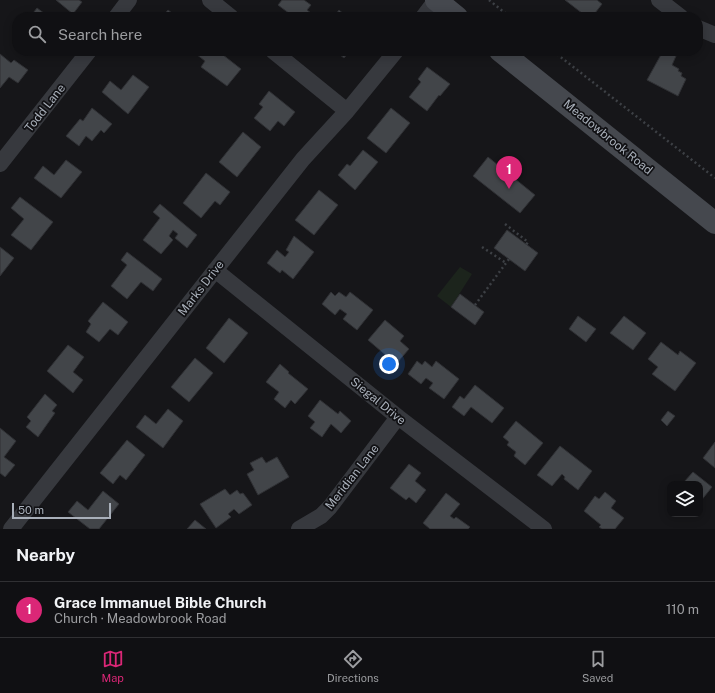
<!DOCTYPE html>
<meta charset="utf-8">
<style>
body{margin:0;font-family:"Public Sans",sans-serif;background:#19191c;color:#f1f3f6}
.controls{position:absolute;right:12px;bottom:12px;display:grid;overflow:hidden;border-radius:8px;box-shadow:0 2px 10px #0003}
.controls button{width:36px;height:36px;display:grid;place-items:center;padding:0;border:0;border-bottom:1px solid #303033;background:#101013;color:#f1f3f6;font:20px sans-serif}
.scale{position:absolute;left:12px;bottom:10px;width:99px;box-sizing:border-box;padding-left:4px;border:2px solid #a8afb9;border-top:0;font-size:11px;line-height:14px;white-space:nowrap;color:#a8afb9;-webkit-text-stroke:3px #111114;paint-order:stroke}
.you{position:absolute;left:389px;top:364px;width:14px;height:14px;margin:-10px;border:3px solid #fff;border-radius:50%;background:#1a73e8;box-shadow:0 0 0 6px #1a73e833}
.badge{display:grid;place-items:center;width:26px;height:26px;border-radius:50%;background:#db2777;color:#fff;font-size:13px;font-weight:700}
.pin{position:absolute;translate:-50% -33px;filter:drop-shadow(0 1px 2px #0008)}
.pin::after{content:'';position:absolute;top:21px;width:14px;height:12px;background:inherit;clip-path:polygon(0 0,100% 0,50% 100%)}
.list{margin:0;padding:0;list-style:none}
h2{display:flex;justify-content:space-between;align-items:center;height:52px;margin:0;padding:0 16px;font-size:17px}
h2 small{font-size:13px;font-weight:400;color:#9c9da0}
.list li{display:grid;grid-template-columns:26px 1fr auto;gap:12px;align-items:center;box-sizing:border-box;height:56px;padding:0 16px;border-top:1px solid #303033}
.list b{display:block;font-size:15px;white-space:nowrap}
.list p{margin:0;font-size:13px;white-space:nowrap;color:#9c9da0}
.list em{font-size:13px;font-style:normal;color:#9c9da0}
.icon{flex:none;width:22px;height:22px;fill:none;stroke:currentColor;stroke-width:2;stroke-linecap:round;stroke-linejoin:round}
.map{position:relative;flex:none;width:715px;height:529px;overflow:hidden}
.search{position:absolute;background:#101013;box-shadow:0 2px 10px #0003;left:12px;right:12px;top:12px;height:44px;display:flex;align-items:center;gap:10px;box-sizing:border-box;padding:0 14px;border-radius:16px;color:#9c9da0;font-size:15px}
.sheet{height:108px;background:#101013}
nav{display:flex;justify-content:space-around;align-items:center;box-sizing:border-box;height:56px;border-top:1px solid #303033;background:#101013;font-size:11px;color:#9c9da0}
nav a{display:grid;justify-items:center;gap:2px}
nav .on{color:#db2777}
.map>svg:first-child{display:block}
</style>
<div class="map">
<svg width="715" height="529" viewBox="0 0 715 529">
<rect width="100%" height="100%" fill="#161619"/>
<!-- green -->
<path fill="#1c241c" d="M 460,267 L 472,274 L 451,307 L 437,296 Z"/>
<!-- building -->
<path fill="#424549" stroke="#303135" d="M 56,0 L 79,0 L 82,2 L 73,14 Z
M 282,0 L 304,0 L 311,5 L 307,10 L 316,17 L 289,17 L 290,14 L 278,5 Z
M 565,0 L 597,0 L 602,4 L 592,17 L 587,17 Z
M 37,8 L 49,17 L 30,17 Z
M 168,10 L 177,17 L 162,17 Z
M 339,10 L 347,17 L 334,17 Z
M 198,51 L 218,51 L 241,69 L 227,86 L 201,67 L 205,61 L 196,54 Z
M 335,51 L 350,51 L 344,58 Z
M 663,51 L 676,56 L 672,65 L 679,69 L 678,71 L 682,73 L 681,76 L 686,79 L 678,96 L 647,80 Z
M 0,54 L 11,63 L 14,60 L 28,70 L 18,83 L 9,77 L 0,88 Z
M 427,67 L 450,84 L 440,96 L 439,95 L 427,111 L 409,97 L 421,82 L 418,79 Z
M 133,75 L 149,87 L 128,114 L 102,92 L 110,81 L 121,90 Z
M 269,91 L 295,112 L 284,126 L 278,121 L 270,131 L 254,118 L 263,107 L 259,104 Z
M 92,108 L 112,124 L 104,133 L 101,130 L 92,141 L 86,136 L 79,146 L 66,136 L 80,119 L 83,121 Z
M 391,108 L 410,123 L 386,153 L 367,138 Z
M 243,132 L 261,147 L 237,177 L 219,162 Z
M 363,150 L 378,162 L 355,190 L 338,175 L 347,164 L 350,166 Z
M 488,157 L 535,195 L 520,213 L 473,176 Z
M 66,160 L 82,172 L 61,198 L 34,178 L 43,166 L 54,175 Z
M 206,173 L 230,192 L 220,205 L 215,201 L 201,218 L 183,203 Z
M 319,190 L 338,205 L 314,235 L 295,220 Z
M 20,197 L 53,222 L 31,250 L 11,235 L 24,219 L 11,208 Z
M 160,204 L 197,235 L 187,248 L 175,238 L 178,234 L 173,230 L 169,236 L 173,240 L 161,254 L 143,240 L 160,218 L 153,212 Z
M 507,230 L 538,253 L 525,271 L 494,248 Z
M 294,236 L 314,252 L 293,279 L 282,270 L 280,273 L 267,263 L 277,250 L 285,257 L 289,252 L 286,250 Z
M 0,247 L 14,258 L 0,276 Z
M 127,252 L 162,279 L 153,291 L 141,282 L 127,299 L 111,286 L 127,265 L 121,260 Z
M 331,292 L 335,296 L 339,292 L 346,297 L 350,292 L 373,310 L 357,330 L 343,319 L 347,314 L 340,309 L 335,315 L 322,304 Z
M 460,294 L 484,312 L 475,325 L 451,307 Z
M 103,302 L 128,322 L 118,335 L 110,329 L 99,342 L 86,332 L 91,324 L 88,321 Z
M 578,316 L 596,329 L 586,342 L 569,329 Z
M 624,316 L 646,333 L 633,350 L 610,333 Z
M 229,318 L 248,333 L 224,363 L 206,348 Z
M 385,320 L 404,336 L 400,341 L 409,349 L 396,364 L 368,340 Z
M 661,342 L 678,355 L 680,351 L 696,363 L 675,391 L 652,374 L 658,367 L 648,359 Z
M 68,345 L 84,357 L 73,372 L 83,380 L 73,393 L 47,371 Z
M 195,358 L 213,373 L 189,402 L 171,387 Z
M 417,361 L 422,365 L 425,361 L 432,367 L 436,361 L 459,379 L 444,399 L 429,388 L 433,383 L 426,378 L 421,384 L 408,374 Z
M 280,364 L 289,372 L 288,373 L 308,389 L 295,404 L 291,400 L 285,408 L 274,399 L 279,392 L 266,382 Z
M 475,385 L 504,408 L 492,423 L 471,407 L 464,416 L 452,407 L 460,396 L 464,399 Z
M 45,394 L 57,405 L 52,411 L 55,413 L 38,437 L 26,427 L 31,421 L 27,417 Z
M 320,400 L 338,414 L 340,411 L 351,421 L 341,433 L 331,424 L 322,437 L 310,428 L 315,422 L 308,416 Z
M 168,409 L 183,421 L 163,448 L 136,427 L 145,415 L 156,424 Z
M 668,411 L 675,416 L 667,426 L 661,420 Z
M 516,421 L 543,443 L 525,465 L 514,456 L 516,452 L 507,445 L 509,442 L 503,437 Z
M 0,428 L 16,441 L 4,457 L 15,465 L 5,477 L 0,473 Z
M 127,440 L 145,455 L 126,480 L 120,475 L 113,484 L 100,473 Z
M 715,442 L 715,468 L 703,458 Z
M 560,446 L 592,471 L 578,490 L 564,479 L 565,477 L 562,474 L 552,486 L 537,475 Z
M 262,457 L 266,463 L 277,457 L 289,477 L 258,495 L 247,474 L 254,470 L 250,463 Z
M 409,464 L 421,473 L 415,481 L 426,490 L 416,503 L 409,497 L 406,500 L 390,488 Z
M 693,472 L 712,487 L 700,502 L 700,484 L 684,482 Z
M 225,489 L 230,495 L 237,490 L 240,494 L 243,493 L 252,505 L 239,514 L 234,509 L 228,514 L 231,517 L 216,528 L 200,504 Z
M 103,491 L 119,504 L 99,529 L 90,529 L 68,512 L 77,501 L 88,510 Z
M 605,492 L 616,501 L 611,508 L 624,518 L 615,529 L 602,529 L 599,527 L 601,525 L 584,511 L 595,496 L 599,499 Z
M 446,493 L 460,504 L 450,516 L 454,519 L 456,517 L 470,527 L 468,529 L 430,529 L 423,523 Z
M 195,520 L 206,529 L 187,529 Z"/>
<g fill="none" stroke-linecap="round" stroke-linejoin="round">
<!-- path -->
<path stroke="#3d4045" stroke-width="2.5" stroke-dasharray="2 3" stroke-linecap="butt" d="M 489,0 L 510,17
M 553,51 L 715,178
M 505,224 L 528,242 L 526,245
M 482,247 L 506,263
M 475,305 L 509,259"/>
<!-- street -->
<path stroke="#37393e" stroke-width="16" d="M 210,0 L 231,17
M 659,0 L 681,17
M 116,17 L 129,0
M 423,17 L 436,0
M 698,28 L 715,35
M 273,51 L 347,111
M 0,164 L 89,51
M 215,270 L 398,417 L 544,529
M 11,529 L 303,159 L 347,111 L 396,51
M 299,529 L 321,516 L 330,507 L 398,417"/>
<!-- secondary -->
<path stroke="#45484e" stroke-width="22" d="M 436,0 L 457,17
M 500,51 L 715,223"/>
</g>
<g text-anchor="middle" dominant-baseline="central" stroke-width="3.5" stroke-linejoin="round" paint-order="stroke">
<!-- street labels -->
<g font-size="12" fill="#a8afb9" stroke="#111114">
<text transform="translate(45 108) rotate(-52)">Todd Lane</text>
<text transform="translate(608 137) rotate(39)">Meadowbrook Road</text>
<text transform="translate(201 288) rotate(-52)">Marks Drive</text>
<text transform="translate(378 401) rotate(39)">Siegal Drive</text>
<text transform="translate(352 477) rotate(-52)">Meridian Lane</text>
</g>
</g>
</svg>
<div class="controls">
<button><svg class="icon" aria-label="layers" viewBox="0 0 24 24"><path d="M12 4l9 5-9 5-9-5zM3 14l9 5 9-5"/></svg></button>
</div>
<div class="scale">50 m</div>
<div class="you"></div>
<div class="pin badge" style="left:509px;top:189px">1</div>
<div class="search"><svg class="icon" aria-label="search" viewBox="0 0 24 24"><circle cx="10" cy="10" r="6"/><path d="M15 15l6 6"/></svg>Search here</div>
</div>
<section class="sheet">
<h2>Nearby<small></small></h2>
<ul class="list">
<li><span class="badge">1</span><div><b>Grace Immanuel Bible Church</b><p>Church · Meadowbrook Road</p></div><em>110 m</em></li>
</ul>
</section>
<nav>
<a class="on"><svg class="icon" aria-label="map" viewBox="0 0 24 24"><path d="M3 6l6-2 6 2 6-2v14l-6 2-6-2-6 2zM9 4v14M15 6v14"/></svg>Map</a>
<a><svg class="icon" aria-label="directions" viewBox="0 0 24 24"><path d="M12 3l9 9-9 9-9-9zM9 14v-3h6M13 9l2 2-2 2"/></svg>Directions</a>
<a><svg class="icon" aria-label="saved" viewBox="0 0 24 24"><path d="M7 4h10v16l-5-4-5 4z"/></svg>Saved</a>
</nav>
